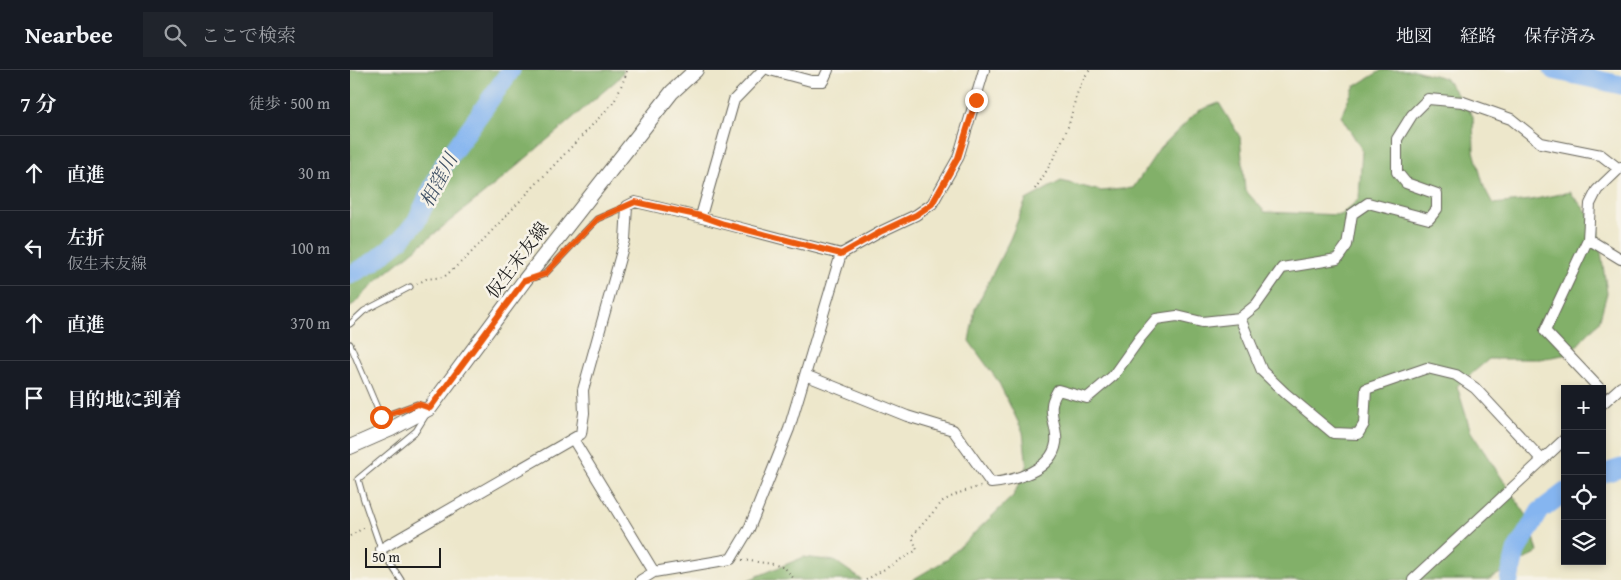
<!DOCTYPE html>
<html lang="ja">
<meta charset="utf-8">
<style>
body{margin:0;font-family:"Gentium Book Plus","Noto Serif JP",serif;background:#20242c;color:#f1f3f6}
.controls{position:absolute;right:15px;bottom:15px;display:grid;overflow:hidden;border-radius:0px;box-shadow:0 2px 8px #0003}
.controls button{width:45px;height:45px;display:grid;place-items:center;padding:0;border:0;border-bottom:1px solid #363941;background:#171b24;color:#f1f3f6;font:25px sans-serif}
.scale{position:absolute;left:15px;bottom:12px;width:76px;box-sizing:border-box;padding-left:5px;border:2px solid #1c1c1c;border-top:0;font-size:14px;line-height:18px;white-space:nowrap;color:#1c1c1c;-webkit-text-stroke:4px #f7f3e8;paint-order:stroke}
.stop{position:absolute;width:15px;height:15px;margin:-11px;border:4px solid #ea580c;border-radius:50%;background:#fff}
.stop.end{background:#ea580c;border-color:#fff;box-shadow:0 1px 5px #0008}
.list{margin:0;padding:0;list-style:none}
h2{display:flex;justify-content:space-between;align-items:center;height:65px;margin:0;padding:0 20px;font-size:21px}
h2 small{font-size:16px;font-weight:400;color:#9ea1a6}
.list li{display:grid;grid-template-columns:32px 1fr auto;gap:15px;align-items:center;box-sizing:border-box;height:75px;padding:0 20px;border-top:1px solid #363941}
.list b{display:block;font-size:19px;white-space:nowrap}
.list p{margin:0;font-size:16px;white-space:nowrap;color:#9ea1a6}
.list em{font-size:16px;font-style:normal;color:#9ea1a6}
.icon{flex:none;width:28px;height:28px;fill:none;stroke:currentColor;stroke-width:2;stroke-linecap:round;stroke-linejoin:round}
.map{position:relative;flex:none;width:1271px;height:510px;overflow:hidden}
header{display:flex;align-items:center;gap:30px;box-sizing:border-box;height:70px;padding:0 25px;background:#171b24;border-bottom:1px solid #363941}
header strong{font-size:24px}
nav{display:flex;gap:28px;margin-inline-start:auto;font-size:18px}
.search{width:350px;height:45px;background:#20242c;display:flex;align-items:center;gap:12px;box-sizing:border-box;padding:0 18px;border-radius:0px;color:#9ea1a6;font-size:19px}
main{display:flex}
aside{flex:1;background:#171b24}
.map>svg:first-child{display:block}
</style>
<header>
<strong>Nearbee</strong>
<div class="search"><svg class="icon" aria-label="search" viewBox="0 0 24 24"><circle cx="10" cy="10" r="6"/><path d="M15 15l6 6"/></svg>ここで検索</div>
<nav><a>地図</a><a>経路</a><a>保存済み</a></nav>
</header>
<main>
<aside>
<h2>7 分<small>徒歩 · 500 m</small></h2>
<ul class="list">
<li><svg class="icon" aria-label="ahead" viewBox="0 0 24 24"><path d="M12 20V5M6 11l6-6 6 6"/></svg><div><b>直進</b></div><em>30 m</em></li>
<li><svg class="icon" aria-label="left" viewBox="0 0 24 24"><path d="M17 20v-9H6M10 6l-5 5 5 5"/></svg><div><b>左折</b><p>仮生末友線</p></div><em>100 m</em></li>
<li><svg class="icon" aria-label="ahead" viewBox="0 0 24 24"><path d="M12 20V5M6 11l6-6 6 6"/></svg><div><b>直進</b></div><em>370 m</em></li>
<li><svg class="icon" aria-label="arrive" viewBox="0 0 24 24"><path d="M6 21V4h12l-3 4 3 4H6"/></svg><div><b>目的地に到着</b></div></li>
</ul>
</aside>
<div class="map">
<svg width="1271" height="510" viewBox="0 0 1271 510">
<rect width="100%" height="100%" fill="#f7f3e8"/>
<filter id="ink" filterUnits="userSpaceOnUse"><feTurbulence type="fractalNoise" baseFrequency=".02" numOctaves="2"/><feDisplacementMap in="SourceGraphic" scale="10" xChannelSelector="R" yChannelSelector="G"/><feConvolveMatrix kernelMatrix="1 2 1 2 8 2 1 2 1" color-interpolation-filters="sRGB"/></filter>
<filter id="wash" filterUnits="userSpaceOnUse"><feTurbulence type="fractalNoise" baseFrequency=".0096" numOctaves="4" result="noise"/><feDisplacementMap in="SourceGraphic" scale="20" xChannelSelector="R" yChannelSelector="G"/><feGaussianBlur stdDeviation="1.12" result="paint"/><feColorMatrix in="noise" values="0 0 0 0 0 0 0 0 0 0 0 0 0 0 0 0 0 1.4 0 .05"/><feComposite in="paint" operator="in"/></filter>
<g filter="url(#wash)">
<rect width="100%" height="100%" fill="#ede7cb"/>
<!-- forest -->
<path fill="#82b069" stroke="#4f6642" d="M 0,0 L 274,0 L 268,9 L 154,107 L 30,208 L 0,238 Z
M 1032,0 L 1064,0 L 1095,8 L 1123,46 L 1124,81 L 1134,117 L 1143,134 L 1181,130 L 1220,122 L 1247,154 L 1257,223 L 1249,252 L 1219,284 L 1190,289 L 1139,289 L 1107,316 L 1121,362 L 1179,449 L 1188,482 L 1138,510 L 562,510 L 596,490 L 663,426 L 677,397 L 673,362 L 648,311 L 619,271 L 625,239 L 660,169 L 676,130 L 711,111 L 751,121 L 783,118 L 810,78 L 848,41 L 869,33 L 890,67 L 895,120 L 915,142 L 991,145 L 1009,129 L 1012,80 L 991,46 L 1004,17 Z
M 454,487 L 485,491 L 512,510 L 398,510 Z"/>
<g fill="none" stroke-linecap="round" stroke-linejoin="round">
<!-- river -->
<path stroke="#85b5f0" stroke-width="19" d="M 1203,0 L 1271,15
M 0,205 L 23,192 L 50,170 L 66,152 L 94,94 L 161,0
M 1252,404 L 1271,398
M 1159,510 L 1166,481 L 1190,441 L 1215,422"/>
</g>
</g>
<g filter="url(#ink)">
<g fill="none" stroke-linecap="round" stroke-linejoin="round">
<defs>
<path id="service" d="M 180,209 L 195,204 L 247,149 L 277,136
M 0,254 L 14,241 L 60,217
M 0,274 L 31,347 L 67,334 L 77,337
M 51,510 L 31,479 L 14,430 L 8,409 L 66,361 L 76,345"/>
<path id="minor" d="M 420,0 L 461,11 L 473,11 L 478,0
M 1271,97 L 1247,120 L 1240,134 L 1238,169 L 1271,189
M 351,146 L 384,30 L 413,0
M 1238,169 L 1195,261 L 1250,319
M 890,248 L 912,301 L 935,323 L 983,363 L 1008,364 L 1014,354 L 1016,319 L 1077,298 L 1106,305 L 1125,318 L 1192,390
M 455,305 L 557,346 L 603,360 L 641,413 C 664,411 702,400 706,373 C 708,361 700,347 702,335 C 702,330 706,324 708,320 L 737,328 L 763,306 L 790,268 L 806,249 L 827,246 L 852,252 L 890,248 L 906,235 L 932,198 L 987,189 L 997,175 L 1002,144 L 1018,133 L 1079,149 L 1087,139 L 1087,124 L 1056,113 L 1047,102 L 1047,69 L 1062,45 L 1078,29 L 1113,32 L 1161,49 L 1191,73 L 1251,85 L 1269,99
M 1252,334 L 1271,317
M 223,369 L 304,502
M 31,479 L 231,364 L 234,343 L 233,320 L 275,170 L 277,136 L 285,132 C 354,147 422,167 491,184
M 291,510 L 304,502 L 381,489 L 399,459 L 439,359 L 491,184 L 532,161 L 566,145 L 582,134 L 608,88 L 634,0
M 1063,510 L 1215,369"/>
<path id="secondary" d="M 0,377 L 41,359 L 80,338 L 174,211 L 322,22 L 346,0"/>
</defs>
<!-- service casing -->
<use href="#service" stroke="#656359" stroke-width="7"/>
<!-- minor casing -->
<use href="#minor" stroke="#656359" stroke-width="12"/>
<!-- secondary casing -->
<use href="#secondary" stroke="#656359" stroke-width="16"/>
<!-- path -->
<path stroke="#656359" stroke-width="2" stroke-dasharray="1 4" stroke-linecap="butt" d="M 685,119 C 698,100 709,79 718,57 C 724,39 726,15 740,0
M 67,214 L 76,209 L 94,207 L 117,187 L 264,32 L 276,5 L 277,0
M 0,466 L 15,457
M 392,490 L 423,494 L 435,498 L 445,510
M 516,510 L 567,480 L 562,466 L 593,431 L 609,423 L 631,416"/>
<!-- service -->
<use href="#service" stroke="#fff" stroke-width="5"/>
<!-- minor -->
<use href="#minor" stroke="#fff" stroke-width="10"/>
<!-- secondary -->
<use href="#secondary" stroke="#fff" stroke-width="14"/>
</g>
</g>
<g fill="none" stroke-linecap="round" stroke-linejoin="round" filter="url(#ink)">
<!-- route -->
<path stroke="#ea580c" stroke-width="6" d="M 31,347 L 68,334 L 80,338 L 174,211 L 195,204 L 247,149 L 285,132 L 351,146 L 374,154 L 491,184 L 532,161 L 566,145 L 582,134 L 608,88 L 626,30"/>
</g>
<g text-anchor="middle" dominant-baseline="central" stroke-width="5" stroke-linejoin="round" paint-order="stroke">
<!-- street labels -->
<g font-size="18" fill="#1c1c1c" stroke="#f7f3e8">
<text transform="translate(167 190) rotate(-53)">仮生末友線</text>
</g>
<!-- water labels -->
<g font-size="19" font-style="italic" fill="#415266" stroke="#f7f3e8">
<text transform="translate(88 110) rotate(-62)">相窪川</text>
</g>
</g>
</svg>
<div class="controls">
<button>+</button>
<button>−</button>
<button><svg class="icon" aria-label="locate" viewBox="0 0 24 24"><circle cx="12" cy="12" r="6"/><path d="M12 2v4M12 18v4M2 12h4M18 12h4"/></svg></button>
<button><svg class="icon" aria-label="layers" viewBox="0 0 24 24"><path d="M12 4l9 5-9 5-9-5zM3 14l9 5 9-5"/></svg></button>
</div>
<div class="scale">50 m</div>
<div class="stop" style="left:31px;top:347px"></div>
<div class="stop end" style="left:626px;top:30px"></div>
</div>
</main>
